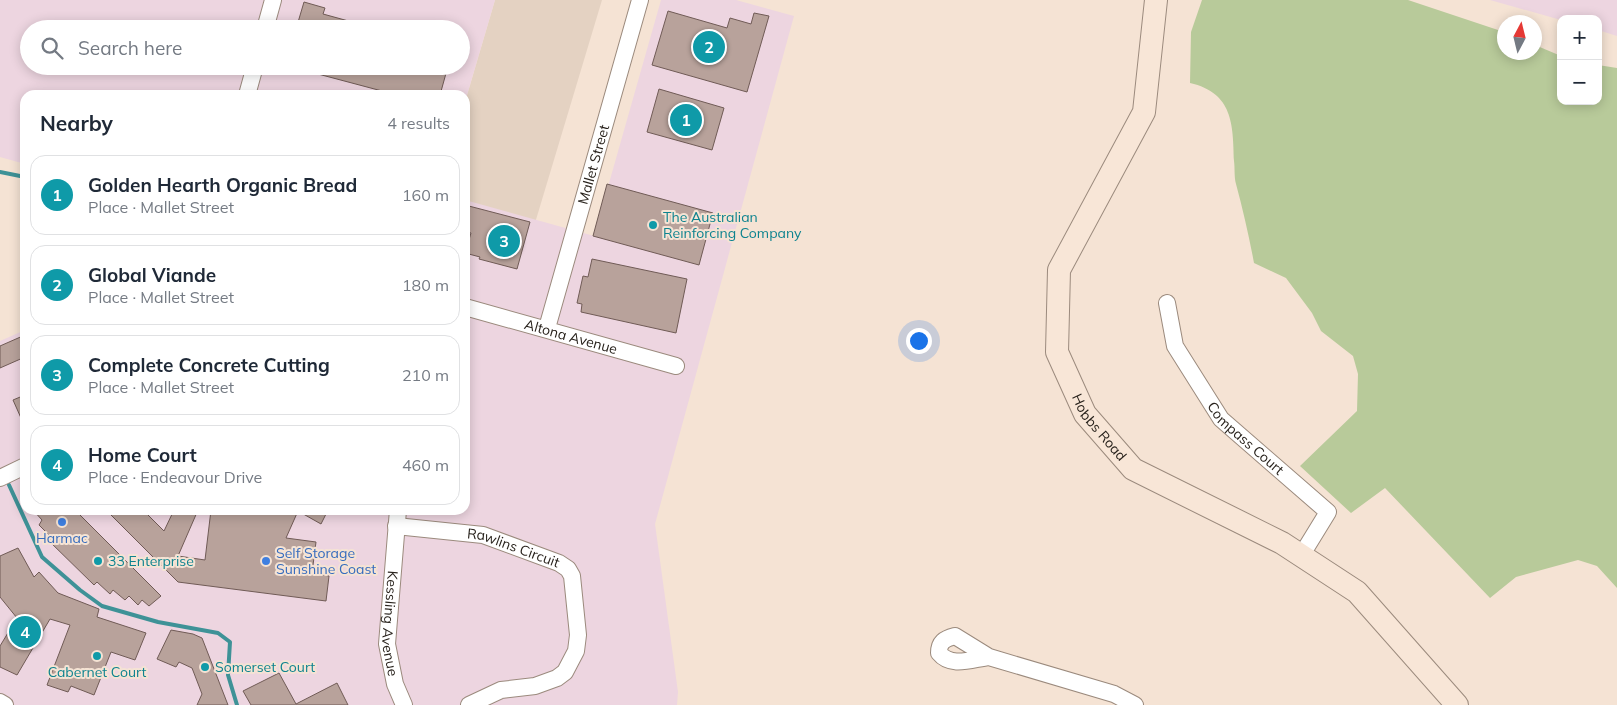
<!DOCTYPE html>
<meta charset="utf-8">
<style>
body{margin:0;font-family:Mulish,sans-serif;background:#f6f6f7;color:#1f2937}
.controls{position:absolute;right:15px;top:15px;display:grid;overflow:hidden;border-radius:10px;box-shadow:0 2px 12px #0003}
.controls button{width:45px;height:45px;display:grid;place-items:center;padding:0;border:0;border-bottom:1px solid #e0e1e3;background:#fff;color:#1f2937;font:25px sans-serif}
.compass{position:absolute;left:1497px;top:15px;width:45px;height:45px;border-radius:50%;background:#fff;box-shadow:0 2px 12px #0003;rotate:7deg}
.you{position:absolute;left:918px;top:340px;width:18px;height:18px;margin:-12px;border:4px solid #fff;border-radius:50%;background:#1a73e8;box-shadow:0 0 0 8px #1a73e833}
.badge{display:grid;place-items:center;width:32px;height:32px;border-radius:50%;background:#d93025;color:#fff;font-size:16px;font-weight:700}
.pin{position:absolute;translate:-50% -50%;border:2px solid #fff;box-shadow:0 1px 5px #0006}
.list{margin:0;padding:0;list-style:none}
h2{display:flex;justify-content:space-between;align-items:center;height:65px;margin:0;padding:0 20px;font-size:21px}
h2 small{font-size:16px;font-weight:400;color:#747a83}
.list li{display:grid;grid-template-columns:32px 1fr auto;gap:15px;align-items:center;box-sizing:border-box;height:80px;margin:0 10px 10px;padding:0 10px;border:1px solid #e0e1e3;border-radius:15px}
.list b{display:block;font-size:19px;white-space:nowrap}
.list p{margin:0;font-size:16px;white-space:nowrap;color:#747a83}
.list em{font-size:16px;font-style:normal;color:#747a83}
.icon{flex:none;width:28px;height:28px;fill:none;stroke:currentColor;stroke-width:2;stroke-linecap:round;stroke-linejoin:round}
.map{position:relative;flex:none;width:1617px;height:705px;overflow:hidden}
.search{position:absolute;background:#fff;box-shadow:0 2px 12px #0003;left:20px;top:20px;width:450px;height:55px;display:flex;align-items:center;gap:12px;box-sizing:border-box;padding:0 18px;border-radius:28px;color:#747a83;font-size:19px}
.panel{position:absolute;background:#fff;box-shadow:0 2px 12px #0003;left:20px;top:90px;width:450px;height:425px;border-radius:15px}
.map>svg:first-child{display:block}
</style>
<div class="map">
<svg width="1617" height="705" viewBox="0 0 1617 705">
<rect width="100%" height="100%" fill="#f5e3d4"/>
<!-- commercial -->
<path fill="#e4d2c2" d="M 495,0 L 602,0 L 535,223 L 465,201 L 465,102 Z"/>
<!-- industrial -->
<path fill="#edd5e0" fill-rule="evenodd" d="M 0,0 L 495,0 L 465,102 L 465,95 L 25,95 L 25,164 L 0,157 ZM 29,29 L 461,29 L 461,66 L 29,66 Z
M 661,0 L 736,0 L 794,16 L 655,524 L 678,692 L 677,705 L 0,705 L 0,341 L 25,330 L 25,510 L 465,510 L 465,200 L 594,236 Z
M 1490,0 L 1617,0 L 1617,36 L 1598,30 L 1598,19 L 1561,20 Z"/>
<!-- green -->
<path fill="#b8ca9a" d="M 1202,0 L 1408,0 L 1504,32 L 1504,52 L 1534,52 L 1535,45 L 1561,56 L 1561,101 L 1598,101 L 1598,65 L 1617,68 L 1617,588 L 1597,566 L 1578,560 L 1516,577 L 1490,598 L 1385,488 L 1351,513 L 1300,466 L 1357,411 L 1358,374 L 1353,356 L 1321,331 L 1312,313 L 1286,278 L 1254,263 C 1249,236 1243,210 1236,184 C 1234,177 1235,168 1234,161 C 1233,124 1233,93 1190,83 L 1191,32 Z"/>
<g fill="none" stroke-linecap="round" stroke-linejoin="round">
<!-- stream -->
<path stroke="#3e9297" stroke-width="4" d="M 0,172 L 25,177
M 9,485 L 42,557 L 80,590 L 102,606 L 158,622 L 218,633 L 230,642 L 228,675 L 237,705"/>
</g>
<!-- building -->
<path fill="#b8a29b" stroke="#705b56" d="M 304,2 L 325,8 L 323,14 L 363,25 L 363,29 L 296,29 Z
M 668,11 L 727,28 L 730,18 L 751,24 L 754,13 L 769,16 L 747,92 L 652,65 Z
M 303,66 L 448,66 L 440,95 L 397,95 L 303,70 Z
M 659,89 L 724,108 L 712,150 L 647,132 Z
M 607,184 L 713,213 L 699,265 L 593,236 Z
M 465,205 L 530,222 L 517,269 L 479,259 L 480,257 L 465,253 L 471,233 L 465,231 Z
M 592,259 L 687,279 L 676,333 L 581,312 L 582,304 L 577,303 L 583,276 L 588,277 Z
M 25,335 L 25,357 L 0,368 L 0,346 Z
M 25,395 L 25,427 L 13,400 Z
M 33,510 L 75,510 L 161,596 L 149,606 L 142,600 L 138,605 L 129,596 L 125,600 L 113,590 L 110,594 L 97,582 L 94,585 L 48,540 L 50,536 L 39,525 L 42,520 Z
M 106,510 L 143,510 L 164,531 L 174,510 L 198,510 L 178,556 L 205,560 L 211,510 L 328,510 L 321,524 L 298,511 L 286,538 L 316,542 L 312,573 L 329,576 L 326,601 L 178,582 Z
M 18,548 L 34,577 L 39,572 L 58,593 L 99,609 L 97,617 L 146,633 L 135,660 L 111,652 L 94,695 L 71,686 L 68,692 L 47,685 L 70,625 L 50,619 L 17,675 L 0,667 L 0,646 L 17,618 L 0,597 L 0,556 Z
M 171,630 L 193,634 L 202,638 L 228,705 L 197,705 L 202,694 L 192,668 L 179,662 L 176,667 L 157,659 Z
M 279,673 L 296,704 L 337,683 L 348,705 L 251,705 L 243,691 Z"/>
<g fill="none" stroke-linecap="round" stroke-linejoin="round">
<defs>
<g id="street">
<path d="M 265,29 L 273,0"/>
<path d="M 247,95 L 255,66"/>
<path id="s1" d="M 1167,303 L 1175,346 L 1221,419 L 1328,512 L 1301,556"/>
<path id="s2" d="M 465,307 L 676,366"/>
<path id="s3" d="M 547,328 L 640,0"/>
<path d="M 0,478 L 25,466"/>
<path id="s4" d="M 398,510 L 387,644 L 395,684 L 404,705"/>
<path id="s5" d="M 396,526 L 483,535 L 559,563 L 568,569 L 572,576 L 578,635 L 576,651 L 565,672 L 557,678 L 535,686 L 501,690 L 469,705"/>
<path d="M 989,657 C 972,659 951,668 939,653 C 939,642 944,639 955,636 L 989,657 L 1114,694 L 1135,705"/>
<path d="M 0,702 L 5,705"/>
</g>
<g id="secondary">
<path id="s6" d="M 1156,0 L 1144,112 L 1059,270 L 1057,352 L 1085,414 L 1133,469 L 1282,543 L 1357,592 L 1457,705"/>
</g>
</defs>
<!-- street casing -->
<use href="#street" stroke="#9b8a7d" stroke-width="18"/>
<!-- secondary casing -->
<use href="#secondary" stroke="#9b8a7d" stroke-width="24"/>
<!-- street -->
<use href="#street" stroke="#fff" stroke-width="16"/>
<!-- secondary -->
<use href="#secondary" stroke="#f8e6d7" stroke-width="22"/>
</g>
<!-- markers -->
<g fill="#0f9aa8" stroke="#f5e3d4" stroke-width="2">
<circle cx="653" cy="225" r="5"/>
<circle cx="98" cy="561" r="5"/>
<circle cx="97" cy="656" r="5"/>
<circle cx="205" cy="667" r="5"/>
</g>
<g fill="#3f7fe0" stroke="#f5e3d4" stroke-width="2">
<circle cx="62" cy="522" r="5"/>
<circle cx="266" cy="561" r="5"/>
</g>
<g text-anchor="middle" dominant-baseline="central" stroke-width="4" stroke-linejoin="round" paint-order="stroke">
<!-- street labels -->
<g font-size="14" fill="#28221c" stroke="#f5e3d4">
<text stroke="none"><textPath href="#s3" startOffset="170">Mallet Street</textPath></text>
<text stroke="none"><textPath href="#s2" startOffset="110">Altona Avenue</textPath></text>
<text stroke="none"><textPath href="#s6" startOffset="461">Hobbs Road</textPath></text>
<text stroke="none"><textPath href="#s1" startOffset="161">Compass Court</textPath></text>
<text stroke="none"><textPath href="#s5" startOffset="120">Rawlins Circuit</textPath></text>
<text stroke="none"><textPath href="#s4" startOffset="114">Kessling Avenue</textPath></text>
</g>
<!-- culture labels -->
<g font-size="14" fill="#0d838f" stroke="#f5e3d4" text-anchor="start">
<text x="663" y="217">The Australian<tspan x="663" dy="16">Reinforcing Company</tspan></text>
<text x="108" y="561">33 Enterprise</text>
<text x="215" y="667">Somerset Court</text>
<text x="97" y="672" text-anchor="middle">Cabernet Court</text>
</g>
<!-- shop labels -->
<g font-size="14" fill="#366cbe" stroke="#f5e3d4">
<text x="62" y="538">Harmac</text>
<text x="276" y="553" text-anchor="start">Self Storage<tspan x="276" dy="16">Sunshine Coast</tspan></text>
</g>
</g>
</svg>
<div class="controls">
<button>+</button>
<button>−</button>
</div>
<svg class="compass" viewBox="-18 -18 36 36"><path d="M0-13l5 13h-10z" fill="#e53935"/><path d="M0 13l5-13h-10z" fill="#747a83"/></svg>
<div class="you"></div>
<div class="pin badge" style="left:686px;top:120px;background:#0f9aa8">1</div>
<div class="pin badge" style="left:709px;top:47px;background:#0f9aa8">2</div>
<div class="pin badge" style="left:504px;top:241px;background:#0f9aa8">3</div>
<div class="pin badge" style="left:25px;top:632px;background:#0f9aa8">4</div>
<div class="search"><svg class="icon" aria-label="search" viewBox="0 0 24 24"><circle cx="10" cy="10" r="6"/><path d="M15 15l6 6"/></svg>Search here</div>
<section class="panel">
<h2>Nearby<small>4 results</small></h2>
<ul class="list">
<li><span class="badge" style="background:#0f9aa8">1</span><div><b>Golden Hearth Organic Bread</b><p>Place · Mallet Street</p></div><em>160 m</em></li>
<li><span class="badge" style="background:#0f9aa8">2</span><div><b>Global Viande</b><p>Place · Mallet Street</p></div><em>180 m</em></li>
<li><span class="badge" style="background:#0f9aa8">3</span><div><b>Complete Concrete Cutting</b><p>Place · Mallet Street</p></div><em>210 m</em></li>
<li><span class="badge" style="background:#0f9aa8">4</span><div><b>Home Court</b><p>Place · Endeavour Drive</p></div><em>460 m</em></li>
</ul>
</section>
</div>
